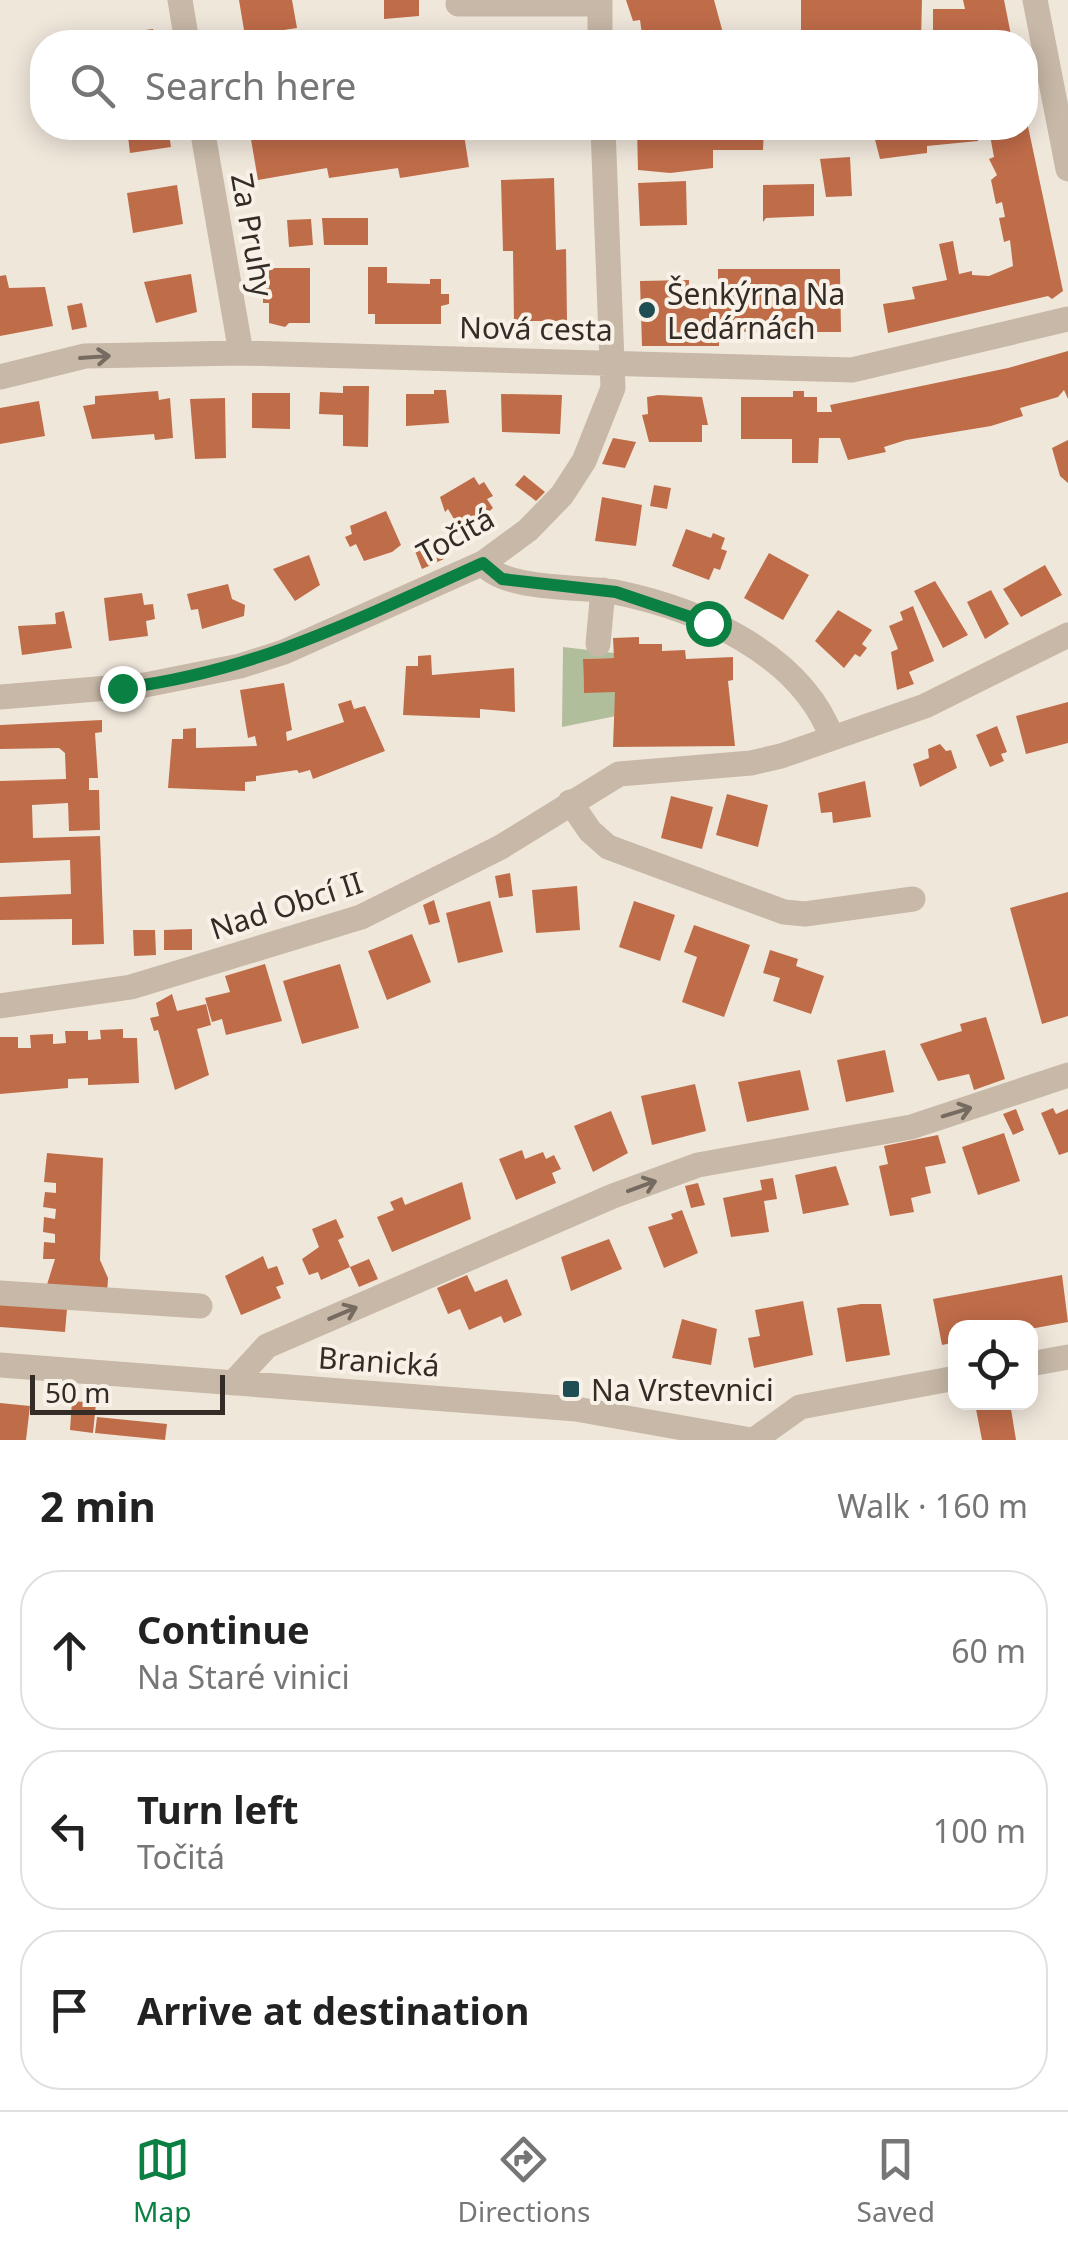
<!DOCTYPE html>
<meta charset="utf-8">
<style>
body{margin:0;font-family:"Noto Sans",sans-serif;background:#f2f2f2;color:#222}
.controls{position:absolute;right:30px;bottom:30px;display:grid;overflow:hidden;border-radius:20px;box-shadow:0 5px 25px #0003}
.controls button{width:90px;height:90px;display:grid;place-items:center;padding:0;border:0;border-bottom:2px solid #e0e0e0;background:#fff;color:#222;font:50px sans-serif}
.scale{position:absolute;left:30px;bottom:25px;width:195px;box-sizing:border-box;padding-left:10px;border:5px solid #342c27;border-top:0;font-size:28px;line-height:35px;white-space:nowrap;color:#342c27;-webkit-text-stroke:8px #f8f1e7;paint-order:stroke}
.stop{position:absolute;width:30px;height:30px;margin:-22px;border:8px solid #0b8043;border-radius:50%;background:#fff}
.stop.end{background:#0b8043;border-color:#fff;box-shadow:0 2px 10px #0008}
.list{margin:0;padding:0;list-style:none}
h2{display:flex;justify-content:space-between;align-items:center;height:130px;margin:0;padding:0 40px;font-size:42px}
h2 small{font-size:32px;font-weight:400;color:#767676}
.list li{display:grid;grid-template-columns:65px 1fr auto;gap:30px;align-items:center;box-sizing:border-box;height:160px;margin:0 20px 20px;padding:0 20px;border:2px solid #e0e0e0;border-radius:40px}
.list b{display:block;font-size:38px;white-space:nowrap}
.list p{margin:0;font-size:32px;white-space:nowrap;color:#767676}
.list em{font-size:32px;font-style:normal;color:#767676}
.icon{flex:none;width:55px;height:55px;fill:none;stroke:currentColor;stroke-width:2;stroke-linecap:round;stroke-linejoin:round}
.map{position:relative;flex:none;width:1068px;height:1440px;overflow:hidden}
.search{position:absolute;background:#fff;box-shadow:0 5px 25px #0003;left:30px;right:30px;top:30px;height:110px;display:flex;align-items:center;gap:25px;box-sizing:border-box;padding:0 35px;border-radius:40px;color:#767676;font-size:38px}
.sheet{height:670px;background:#fff}
nav{display:flex;justify-content:space-around;align-items:center;box-sizing:border-box;height:140px;border-top:2px solid #e0e0e0;background:#fff;font-size:28px;color:#767676}
nav a{display:grid;justify-items:center;gap:5px}
nav .on{color:#0b8043}
.map>svg:first-child{display:block}
</style>
<div class="map">
<svg width="1068" height="1440" viewBox="0 0 1068 1440">
<rect width="100%" height="100%" fill="#f0e7db"/>
<!-- green -->
<path fill="#b1be9b" d="M 563,647 L 614,653 L 614,658 L 583,659 L 584,692 L 615,692 L 616,716 L 562,727 Z"/>
<!-- building -->
<path fill="#bf6c49" d="M 239,0 L 292,0 L 297,28 L 245,36 Z
M 384,0 L 419,0 L 419,16 L 384,19 Z
M 626,0 L 714,0 L 723,33 L 643,42 L 640,20 L 633,21 Z
M 801,0 L 922,0 L 921,40 L 801,41 Z
M 963,0 L 1004,0 L 1012,40 L 933,40 L 933,9 L 965,9 Z
M 153,29 L 155,42 L 113,42 L 116,34 Z
M 1026,117 L 1063,291 L 1052,299 L 1048,296 L 888,333 L 883,304 L 915,299 L 912,287 L 947,280 L 939,244 L 953,241 L 959,274 L 972,271 L 972,275 L 989,276 L 1013,266 L 1010,240 L 1004,242 L 999,218 L 1005,217 L 1002,202 L 996,204 L 991,180 L 997,175 L 989,159 L 994,157 L 989,130 L 1026,128 Z
M 127,128 L 168,128 L 171,147 L 130,153 Z
M 249,128 L 463,128 L 469,167 L 400,178 L 398,168 L 329,178 L 327,168 L 258,180 Z
M 637,128 L 764,128 L 763,150 L 713,150 L 713,168 L 670,173 L 638,170 Z
M 872,128 L 978,128 L 978,141 L 927,146 L 927,153 L 880,159 Z
M 850,157 L 852,196 L 826,197 L 820,159 Z
M 554,178 L 556,250 L 566,249 L 567,321 L 514,321 L 513,251 L 503,251 L 501,180 Z
M 686,181 L 687,225 L 640,226 L 638,183 Z
M 814,184 L 814,216 L 766,218 L 763,222 L 763,185 Z
M 177,185 L 183,224 L 133,233 L 127,193 Z
M 322,218 L 368,218 L 368,245 L 324,245 Z
M 311,219 L 313,245 L 289,247 L 287,220 Z
M 368,267 L 387,267 L 387,283 L 430,284 L 430,279 L 441,279 L 441,294 L 449,294 L 449,304 L 441,306 L 441,324 L 375,324 L 375,314 L 368,314 Z
M 269,268 L 310,268 L 310,323 L 289,323 L 285,327 L 269,323 L 269,303 L 263,303 L 263,288 L 269,288 Z
M 718,269 L 840,269 L 841,332 L 719,332 L 719,346 L 642,346 L 640,281 L 689,280 L 689,293 L 683,298 L 690,298 L 699,308 L 700,298 L 718,298 Z
M 191,274 L 197,312 L 156,323 L 144,282 Z
M 6,275 L 9,288 L 45,287 L 53,326 L 0,336 L 0,276 Z
M 82,303 L 87,327 L 72,330 L 67,306 Z
M 1068,351 L 1068,399 L 1064,390 L 1058,397 L 1020,408 L 1023,416 L 991,426 L 906,440 L 884,447 L 886,452 L 848,460 L 840,438 L 819,438 L 818,463 L 792,463 L 792,439 L 741,439 L 741,397 L 793,397 L 793,391 L 804,391 L 804,397 L 817,397 L 817,412 L 832,412 L 830,405 L 1008,368 Z
M 343,386 L 369,386 L 368,447 L 343,446 L 343,415 L 319,414 L 320,392 L 343,393 Z
M 434,390 L 446,390 L 449,423 L 406,426 L 406,394 L 434,394 Z
M 158,391 L 159,400 L 170,398 L 173,438 L 155,440 L 154,434 L 92,439 L 83,406 L 95,404 L 95,396 Z
M 252,393 L 290,393 L 290,429 L 252,428 Z
M 501,394 L 562,395 L 560,434 L 502,432 Z
M 658,395 L 702,397 L 708,425 L 702,425 L 702,442 L 649,442 L 642,415 L 648,414 L 647,397 Z
M 225,398 L 226,458 L 195,459 L 190,399 Z
M 39,401 L 45,436 L 0,444 L 0,408 Z
M 613,438 L 636,442 L 625,468 L 602,464 Z
M 1068,440 L 1068,483 L 1060,476 L 1052,448 Z
M 524,475 L 545,492 L 536,501 L 515,485 Z
M 474,477 L 479,485 L 484,482 L 493,496 L 487,499 L 493,508 L 470,528 L 460,529 L 448,509 L 445,512 L 440,497 Z
M 654,485 L 671,488 L 667,509 L 650,506 Z
M 602,497 L 642,505 L 636,546 L 595,541 Z
M 386,511 L 401,545 L 392,552 L 364,561 L 356,544 L 350,547 L 345,537 L 352,534 L 350,526 Z
M 686,529 L 711,538 L 713,533 L 725,538 L 721,549 L 727,551 L 720,570 L 714,568 L 709,580 L 672,566 Z
M 435,537 L 444,559 L 422,569 L 413,546 Z
M 769,553 L 809,575 L 783,620 L 744,598 Z
M 309,555 L 320,585 L 295,601 L 273,569 Z
M 1045,565 L 1062,595 L 1021,617 L 1003,589 Z
M 935,581 L 968,635 L 943,648 L 914,591 Z
M 228,584 L 232,599 L 245,605 L 244,616 L 202,629 L 198,609 L 191,610 L 187,594 Z
M 991,590 L 1009,624 L 985,639 L 967,602 Z
M 142,593 L 144,605 L 153,604 L 155,619 L 146,621 L 148,636 L 109,641 L 104,598 Z
M 913,606 L 934,661 L 909,672 L 914,684 L 897,690 L 891,652 L 898,649 L 889,626 L 903,620 L 900,612 Z
M 838,610 L 872,630 L 862,644 L 867,648 L 860,657 L 855,654 L 844,668 L 815,641 Z
M 64,611 L 72,648 L 22,655 L 18,626 L 56,624 L 55,613 Z
M 639,637 L 639,644 L 662,644 L 662,651 L 685,650 L 686,659 L 733,657 L 733,680 L 728,681 L 735,746 L 613,747 L 615,692 L 584,693 L 583,659 L 614,658 L 613,638 Z
M 431,655 L 432,675 L 514,668 L 515,712 L 480,709 L 480,718 L 403,715 L 406,666 L 418,666 L 418,656 Z
M 284,683 L 292,730 L 286,732 L 287,741 L 344,722 L 338,704 L 351,700 L 354,709 L 365,706 L 385,751 L 313,779 L 310,770 L 299,773 L 297,770 L 256,776 L 256,781 L 245,782 L 245,791 L 168,788 L 172,739 L 183,739 L 183,729 L 196,728 L 196,748 L 257,746 L 255,736 L 248,738 L 240,690 Z
M 1068,702 L 1068,743 L 1026,754 L 1016,716 Z
M 102,720 L 102,732 L 95,733 L 98,778 L 89,778 L 89,790 L 99,790 L 100,830 L 69,831 L 68,803 L 32,805 L 33,838 L 100,836 L 104,944 L 72,945 L 72,919 L 0,920 L 0,897 L 71,894 L 70,860 L 0,863 L 0,781 L 66,779 L 65,753 L 59,748 L 0,749 L 0,725 Z
M 997,726 L 1007,752 L 1001,754 L 1004,761 L 990,767 L 976,735 Z
M 940,744 L 946,751 L 951,750 L 957,768 L 920,787 L 913,764 L 929,758 L 928,749 Z
M 865,781 L 871,817 L 833,823 L 832,812 L 821,813 L 818,793 Z
M 727,794 L 768,805 L 758,847 L 716,835 Z
M 671,796 L 713,807 L 702,849 L 661,838 Z
M 510,873 L 513,896 L 499,898 L 495,876 Z
M 577,886 L 580,930 L 536,933 L 532,890 Z
M 1068,892 L 1068,1016 L 1042,1024 L 1010,908 Z
M 434,900 L 440,922 L 429,925 L 423,905 Z
M 490,901 L 503,952 L 458,963 L 446,913 Z
M 634,901 L 675,915 L 660,961 L 619,947 Z
M 694,925 L 750,945 L 724,1017 L 682,1002 L 697,957 L 684,952 Z
M 192,929 L 192,950 L 164,950 L 164,930 Z
M 133,930 L 155,930 L 156,955 L 134,956 Z
M 412,934 L 431,982 L 387,1000 L 368,951 Z
M 770,950 L 798,959 L 796,966 L 824,976 L 811,1014 L 773,1001 L 780,978 L 763,973 Z
M 265,964 L 282,1021 L 226,1035 L 222,1019 L 212,1022 L 205,998 L 230,992 L 225,976 Z
M 340,964 L 359,1028 L 302,1044 L 283,981 Z
M 172,994 L 177,1011 L 206,1004 L 211,1025 L 197,1029 L 209,1075 L 175,1090 L 158,1030 L 154,1031 L 150,1018 L 159,1016 L 156,1003 Z
M 986,1017 L 1005,1079 L 974,1090 L 969,1074 L 938,1081 L 920,1044 L 962,1031 L 960,1024 Z
M 123,1029 L 123,1038 L 137,1038 L 139,1083 L 88,1085 L 88,1078 L 68,1079 L 68,1088 L 0,1094 L 0,1037 L 18,1037 L 18,1048 L 31,1048 L 30,1035 L 53,1034 L 53,1044 L 66,1043 L 65,1031 L 88,1031 L 88,1040 L 101,1039 L 100,1030 Z
M 885,1050 L 894,1092 L 846,1102 L 837,1060 Z
M 800,1070 L 809,1110 L 747,1122 L 738,1082 Z
M 695,1084 L 706,1131 L 652,1145 L 641,1096 Z
M 1053,1108 L 1056,1114 L 1068,1109 L 1068,1152 L 1059,1155 L 1041,1113 Z
M 1016,1109 L 1024,1130 L 1013,1135 L 1003,1114 Z
M 611,1111 L 628,1153 L 593,1172 L 574,1126 Z
M 1004,1133 L 1020,1181 L 978,1195 L 962,1147 Z
M 938,1135 L 946,1163 L 925,1167 L 931,1193 L 911,1198 L 914,1212 L 890,1216 L 879,1166 L 888,1164 L 884,1146 Z
M 522,1150 L 525,1159 L 543,1152 L 546,1159 L 554,1155 L 561,1169 L 552,1173 L 556,1183 L 516,1200 L 499,1159 Z
M 47,1153 L 103,1158 L 100,1260 L 108,1278 L 107,1296 L 45,1291 L 55,1259 L 43,1259 L 44,1242 L 55,1243 L 55,1234 L 43,1232 L 44,1217 L 55,1219 L 56,1209 L 43,1207 L 45,1192 L 56,1193 L 56,1183 L 44,1182 Z
M 836,1166 L 849,1205 L 803,1214 L 795,1175 Z
M 773,1178 L 777,1199 L 764,1201 L 769,1232 L 731,1237 L 723,1198 L 762,1190 L 760,1180 Z
M 462,1182 L 471,1219 L 392,1252 L 377,1217 L 394,1210 L 390,1202 L 402,1197 L 405,1205 Z
M 698,1183 L 705,1205 L 691,1208 L 685,1186 Z
M 682,1210 L 698,1253 L 664,1268 L 648,1227 L 673,1219 L 671,1214 Z
M 336,1219 L 344,1237 L 338,1240 L 350,1267 L 321,1280 L 318,1272 L 309,1275 L 302,1259 L 319,1247 L 312,1229 Z
M 609,1239 L 622,1269 L 571,1291 L 561,1257 Z
M 263,1256 L 268,1269 L 277,1266 L 284,1284 L 276,1287 L 281,1298 L 241,1315 L 225,1276 Z
M 369,1259 L 378,1279 L 359,1287 L 350,1267 Z
M 467,1275 L 475,1292 L 507,1279 L 522,1315 L 504,1323 L 501,1316 L 469,1330 L 460,1309 L 448,1314 L 437,1288 Z
M 1062,1275 L 1068,1322 L 1030,1329 L 956,1328 L 956,1342 L 942,1345 L 933,1299 Z
M 803,1301 L 813,1355 L 754,1368 L 748,1338 L 760,1336 L 755,1310 Z
M 0,1304 L 67,1309 L 65,1332 L 0,1327 Z
M 861,1304 L 881,1304 L 890,1355 L 846,1362 L 837,1308 Z
M 682,1319 L 717,1329 L 711,1365 L 672,1358 Z
M 72,1401 L 96,1403 L 93,1433 L 70,1430 Z
M 0,1403 L 30,1406 L 26,1440 L 0,1440 Z
M 1010,1403 L 1016,1440 L 982,1440 L 976,1409 Z
M 97,1417 L 167,1424 L 165,1440 L 95,1433 Z"/>
<g fill="none" stroke-linecap="round" stroke-linejoin="round">
<!-- minor -->
<path stroke="#c7b8a7" stroke-width="25" d="M 180,0 L 187,42
M 600,0 L 600,42
M 1035,0 L 1068,169
M 458,4 L 600,4
M 202,128 L 241,353
M 0,377 L 85,356 L 241,353 L 852,370 L 1068,319
M 483,563 C 503,591 581,586 615,592 C 698,609 801,653 832,738
M 598,644 L 603,590
M 0,697 L 145,685 L 240,666 L 284,652 L 483,563 L 528,530 L 562,495 L 584,461 L 613,388 L 603,128
M 570,802 L 590,831 L 608,847 L 784,912 L 805,914 L 913,899
M 0,1006 L 131,987 L 361,917 L 501,847 L 619,774 L 751,763 L 781,756 L 925,706 L 1068,635
M 0,1293 L 200,1306
M 1030,1364 L 1068,1357
M 0,1365 L 576,1409 L 751,1440
M 233,1383 L 267,1346 L 613,1196 L 698,1165 L 911,1127 L 1068,1075
M 754,1440 L 800,1407 L 956,1378"/>
</g>
<!-- one-way arrows -->
<defs><path id="oneway-shaft" d="M-6 0H5M1.5-3L5.5 0L1.5 3" fill="none" stroke-width="1.6" stroke-linecap="round" stroke-linejoin="round" transform="scale(2.5)"/></defs>
<g stroke="#766b61">
<use href="#oneway-shaft" transform="translate(95 357) rotate(-4)"/>
<use href="#oneway-shaft" transform="translate(957 1112) rotate(-17)"/>
<use href="#oneway-shaft" transform="translate(642 1186) rotate(-20)"/>
<use href="#oneway-shaft" transform="translate(343 1313) rotate(-23)"/>
</g>
<g fill="none" stroke-linecap="round" stroke-linejoin="round">
<!-- route -->
<path stroke="#0b8043" stroke-width="12" d="M 122,688 C 255,672 362,617 483,563 L 502,579 L 616,592 L 708,623"/>
</g>
<!-- markers -->
<g fill="#1f4d54" stroke="#f8f1e7" stroke-width="4">
<circle cx="647" cy="310" r="10"/>
<rect x="561" y="1379" width="20" height="20" rx="5"/>
</g>
<g text-anchor="middle" dominant-baseline="central" stroke-width="8" stroke-linejoin="round" paint-order="stroke">
<!-- street labels -->
<g font-size="30" fill="#342c27" stroke="#f8f1e7">
<text transform="translate(253 235) rotate(80)">Za Pruhy</text>
<text transform="translate(536 328) rotate(1)">Nová cesta</text>
<text transform="translate(455 535) rotate(-29)">Točitá</text>
<text transform="translate(286 905) rotate(-18)">Nad Obcí II</text>
<text transform="translate(379 1361) rotate(4)">Branická</text>
</g>
<!-- poi labels -->
<g font-size="30" fill="#342c27" stroke="#f8f1e7" text-anchor="start">
<text x="667" y="293">Šenkýrna Na<tspan x="667" dy="34">Ledárnách</tspan></text>
<text x="591" y="1389">Na Vrstevnici</text>
</g>
</g>
</svg>
<div class="controls">
<button><svg class="icon" aria-label="locate" viewBox="0 0 24 24"><circle cx="12" cy="12" r="6"/><path d="M12 2v4M12 18v4M2 12h4M18 12h4"/></svg></button>
</div>
<div class="scale">50 m</div>
<div class="stop" style="left:708px;top:623px"></div>
<div class="stop end" style="left:122px;top:688px"></div>
<div class="search"><svg class="icon" aria-label="search" viewBox="0 0 24 24"><circle cx="10" cy="10" r="6"/><path d="M15 15l6 6"/></svg>Search here</div>
</div>
<section class="sheet">
<h2>2 min<small>Walk · 160 m</small></h2>
<ul class="list">
<li><svg class="icon" aria-label="ahead" viewBox="0 0 24 24"><path d="M12 20V5M6 11l6-6 6 6"/></svg><div><b>Continue</b><p>Na Staré vinici</p></div><em>60 m</em></li>
<li><svg class="icon" aria-label="left" viewBox="0 0 24 24"><path d="M17 20v-9H6M10 6l-5 5 5 5"/></svg><div><b>Turn left</b><p>Točitá</p></div><em>100 m</em></li>
<li><svg class="icon" aria-label="arrive" viewBox="0 0 24 24"><path d="M6 21V4h12l-3 4 3 4H6"/></svg><div><b>Arrive at destination</b></div></li>
</ul>
</section>
<nav>
<a class="on"><svg class="icon" aria-label="map" viewBox="0 0 24 24"><path d="M3 6l6-2 6 2 6-2v14l-6 2-6-2-6 2zM9 4v14M15 6v14"/></svg>Map</a>
<a><svg class="icon" aria-label="directions" viewBox="0 0 24 24"><path d="M12 3l9 9-9 9-9-9zM9 14v-3h6M13 9l2 2-2 2"/></svg>Directions</a>
<a><svg class="icon" aria-label="saved" viewBox="0 0 24 24"><path d="M7 4h10v16l-5-4-5 4z"/></svg>Saved</a>
</nav>
